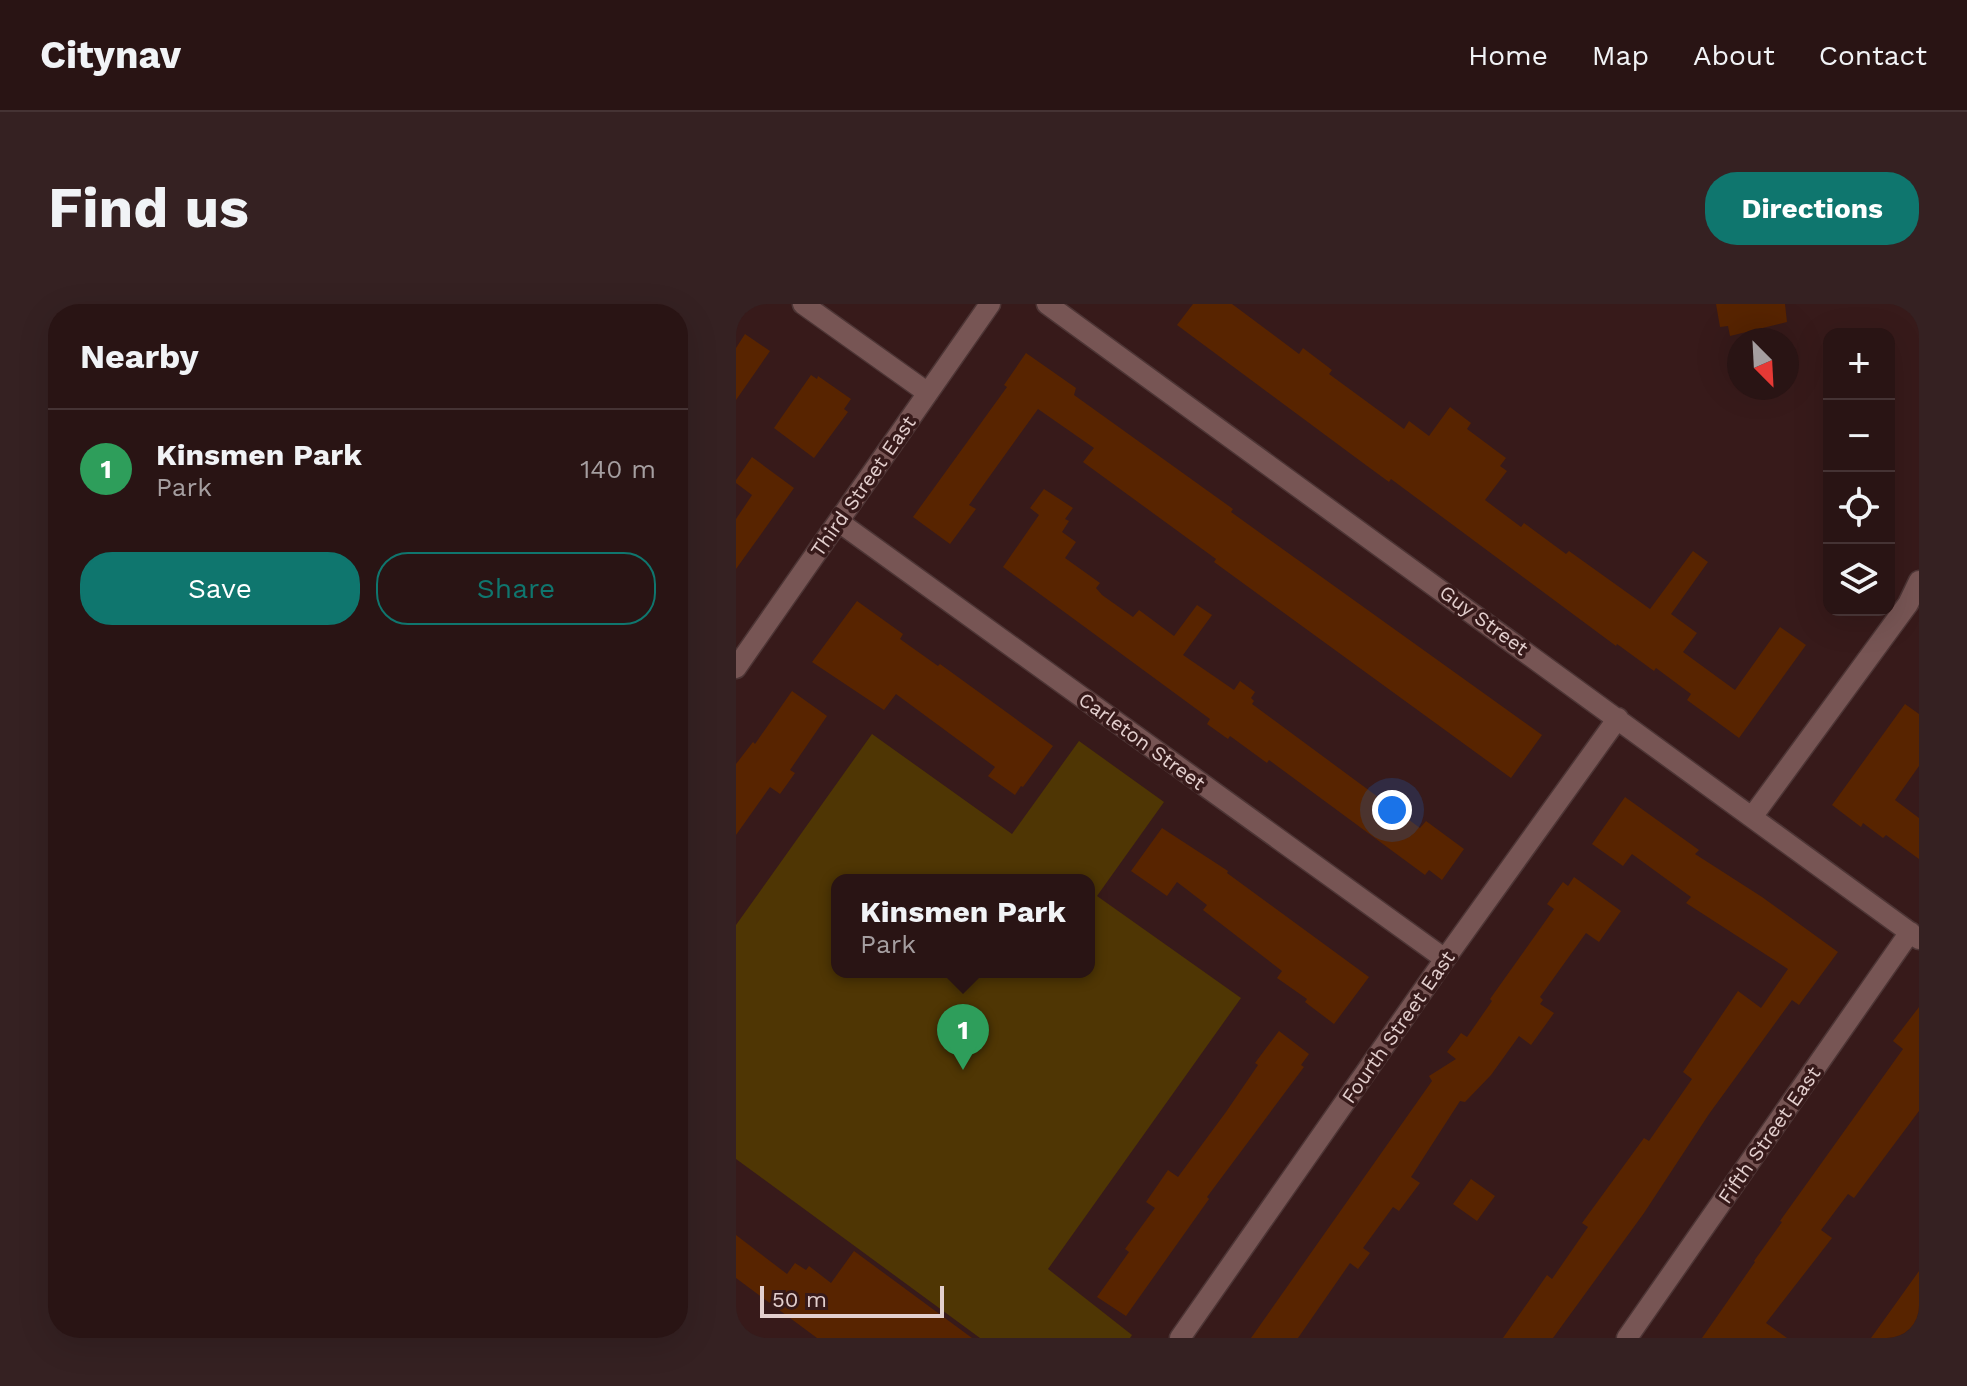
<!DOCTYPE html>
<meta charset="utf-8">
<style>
body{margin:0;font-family:"Work Sans",sans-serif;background:#352122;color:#f1f3f6}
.controls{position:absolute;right:24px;top:24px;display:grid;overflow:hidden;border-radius:16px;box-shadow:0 8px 32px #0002}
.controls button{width:72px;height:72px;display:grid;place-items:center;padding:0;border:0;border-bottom:2px solid #453334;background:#291414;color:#f1f3f6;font:40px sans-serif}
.compass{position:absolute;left:991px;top:24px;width:72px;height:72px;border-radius:50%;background:#291414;box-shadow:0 8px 32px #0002;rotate:156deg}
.scale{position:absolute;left:24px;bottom:20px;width:184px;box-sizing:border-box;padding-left:8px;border:4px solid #e3cfce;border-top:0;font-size:22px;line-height:28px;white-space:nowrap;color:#e3cfce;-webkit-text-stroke:6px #371a1a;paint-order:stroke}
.you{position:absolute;left:656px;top:506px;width:28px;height:28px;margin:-20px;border:6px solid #fff;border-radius:50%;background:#1a73e8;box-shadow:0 0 0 12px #1a73e833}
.badge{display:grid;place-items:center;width:52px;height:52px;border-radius:50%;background:#0f766e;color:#fff;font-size:26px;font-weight:700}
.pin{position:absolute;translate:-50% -66px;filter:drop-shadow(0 2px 4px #0008)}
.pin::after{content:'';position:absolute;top:42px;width:28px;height:24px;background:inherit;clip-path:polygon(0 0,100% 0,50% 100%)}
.popup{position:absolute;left:95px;top:570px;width:264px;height:104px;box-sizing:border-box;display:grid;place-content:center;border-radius:16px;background:#291414;filter:drop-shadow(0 2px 6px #0005);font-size:26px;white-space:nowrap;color:#a59ea0}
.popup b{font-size:30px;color:#f1f3f6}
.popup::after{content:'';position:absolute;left:50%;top:100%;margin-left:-16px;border:16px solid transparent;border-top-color:#291414}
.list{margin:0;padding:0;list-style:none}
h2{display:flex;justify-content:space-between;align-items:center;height:104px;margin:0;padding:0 32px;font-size:34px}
h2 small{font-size:26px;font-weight:400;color:#a59ea0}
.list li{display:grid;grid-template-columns:52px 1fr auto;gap:24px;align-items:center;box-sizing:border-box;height:120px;padding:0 32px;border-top:2px solid #453334}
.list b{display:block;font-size:30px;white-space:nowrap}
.list p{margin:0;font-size:26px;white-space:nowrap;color:#a59ea0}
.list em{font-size:26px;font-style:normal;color:#a59ea0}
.actions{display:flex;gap:16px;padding:24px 32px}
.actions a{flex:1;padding:18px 0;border:2px solid #0f766e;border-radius:32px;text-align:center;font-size:28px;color:#0f766e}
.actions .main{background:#0f766e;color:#fff}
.icon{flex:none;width:44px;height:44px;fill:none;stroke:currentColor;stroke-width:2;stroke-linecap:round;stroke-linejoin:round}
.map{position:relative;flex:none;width:1183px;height:1034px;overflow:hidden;border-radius:32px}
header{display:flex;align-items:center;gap:48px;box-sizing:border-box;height:112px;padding:0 40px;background:#291414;border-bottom:2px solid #453334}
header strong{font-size:38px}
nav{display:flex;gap:44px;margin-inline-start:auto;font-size:28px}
.intro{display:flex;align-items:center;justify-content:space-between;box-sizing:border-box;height:192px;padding:0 48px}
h1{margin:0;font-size:56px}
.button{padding:20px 36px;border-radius:32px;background:#0f766e;color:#fff;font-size:28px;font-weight:700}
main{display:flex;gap:48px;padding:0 48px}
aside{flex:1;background:#291414;border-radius:32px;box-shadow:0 8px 32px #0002}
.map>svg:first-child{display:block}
</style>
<header>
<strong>Citynav</strong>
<nav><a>Home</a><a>Map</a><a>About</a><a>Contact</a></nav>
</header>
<div class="intro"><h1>Find us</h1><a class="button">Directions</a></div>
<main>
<aside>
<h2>Nearby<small></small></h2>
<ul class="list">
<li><span class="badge" style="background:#2e9e5b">1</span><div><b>Kinsmen Park</b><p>Park</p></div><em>140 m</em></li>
</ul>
<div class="actions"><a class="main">Save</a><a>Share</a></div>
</aside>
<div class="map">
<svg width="1183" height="1034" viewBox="0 0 1183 1034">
<rect width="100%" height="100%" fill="#371a1a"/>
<!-- green -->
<path fill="#4f3604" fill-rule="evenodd" d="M 136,430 L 276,530 L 343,437 L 428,498 L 361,592 L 505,694 L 312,965 L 396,1031 L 394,1034 L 244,1034 L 0,855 L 0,621 ZM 101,576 L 353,576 L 353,668 L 101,668 Z"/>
<!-- building -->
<path fill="#582400" d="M 457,0 L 496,0 L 563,50 L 567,44 L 596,66 L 593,70 L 668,125 L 673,117 L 693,132 L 714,103 L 735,119 L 731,125 L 770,154 L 764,162 L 771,167 L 749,196 L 785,223 L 788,219 L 830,250 L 833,247 L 914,305 L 957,247 L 972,258 L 935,310 L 961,329 L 947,348 L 999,386 L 1044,323 L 1070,341 L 1003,434 L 951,396 L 955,390 L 920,364 L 918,367 L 881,340 L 880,342 L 655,175 L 653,178 L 623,156 L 441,21 Z
M 980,0 L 1049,0 L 1051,18 L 994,32 L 992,22 L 984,23 Z
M 9,30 L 34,47 L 0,96 L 0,44 Z
M 290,49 L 340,84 L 338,91 L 497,205 L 495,208 L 806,431 L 775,474 L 478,258 L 480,255 L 347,158 L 358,144 L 302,105 L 233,201 L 240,205 L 214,240 L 177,213 L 271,83 L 268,81 Z
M 75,71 L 81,75 L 82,72 L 115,95 L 108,105 L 112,108 L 78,154 L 38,124 Z
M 16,153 L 58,184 L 0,265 L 0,215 L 16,191 L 0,179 L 0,176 Z
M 308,185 L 337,204 L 329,215 L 333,217 L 326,228 L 340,238 L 329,254 L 364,279 L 360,284 L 366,291 L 397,313 L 403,306 L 438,332 L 461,301 L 476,311 L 447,351 L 498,386 L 504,377 L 519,388 L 515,394 L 518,397 L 516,400 L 684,524 L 690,517 L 728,545 L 706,576 L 693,566 L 689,571 L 533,456 L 531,459 L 494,432 L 492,435 L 471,420 L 474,415 L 267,263 L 303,211 L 294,204 Z
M 121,297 L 167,330 L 164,335 L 202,362 L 204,360 L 317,442 L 287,483 L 285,482 L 279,491 L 252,472 L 259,463 L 160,390 L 148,406 L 76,358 Z
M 56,387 L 91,412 L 54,466 L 59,469 L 44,490 L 34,483 L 0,531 L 0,460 L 17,438 L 19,440 Z
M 1169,400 L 1183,410 L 1183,462 L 1159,496 L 1183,514 L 1183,555 L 1150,531 L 1147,534 L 1127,519 L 1125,523 L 1096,501 Z
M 889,493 L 963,546 L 959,550 L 1026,593 L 1102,648 L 1063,701 L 1056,696 L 973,810 L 908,909 L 817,1034 L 767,1034 L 811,971 L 816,975 L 852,923 L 846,919 L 908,834 L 913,837 L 956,775 L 947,768 L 1002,687 L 1025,704 L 1052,665 L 950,599 L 955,593 L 896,550 L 887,562 L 856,540 Z
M 426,524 L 492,567 L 491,569 L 633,673 L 598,720 L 569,698 L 571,695 L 541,674 L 546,667 L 467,606 L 471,601 L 441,578 L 431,592 L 395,567 Z
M 838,573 L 885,607 L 863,638 L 850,629 L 804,693 L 807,696 L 804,700 L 818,709 L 795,741 L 783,732 L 755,771 L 729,798 L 724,797 L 675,873 L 684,879 L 663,907 L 657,903 L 627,944 L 634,949 L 622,965 L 614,959 L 562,1034 L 515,1034 L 696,777 L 693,772 L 720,755 L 711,748 L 725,729 L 731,733 L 756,697 L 754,695 L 818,605 L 811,600 L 827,578 L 832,582 Z
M 1183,703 L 1183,807 L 1118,894 L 1112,890 L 1085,926 L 1096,934 L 1030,1019 L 1051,1034 L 966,1034 L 1019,958 L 1018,957 L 1046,918 L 1044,917 L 1167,745 L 1157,737 Z
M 543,727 L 573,750 L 565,761 L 568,763 L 471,893 L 473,895 L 390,1012 L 361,993 L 393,948 L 389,945 L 419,904 L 410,898 L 432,866 L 442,873 L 490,808 L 522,761 L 519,759 Z
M 735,875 L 759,892 L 741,917 L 717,900 Z
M 0,931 L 51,970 L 59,959 L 70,966 L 73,962 L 95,979 L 118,947 L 236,1034 L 81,1034 L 0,974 Z
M 1183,967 L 1183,1034 L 1135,1034 L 1153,1009 Z"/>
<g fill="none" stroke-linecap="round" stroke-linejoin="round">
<defs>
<path id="minor" d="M 67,0 L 192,89
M 311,0 L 1183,635
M 103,218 L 709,655
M 0,364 L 254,0
M 1016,513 L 1172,300 L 1183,277
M 444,1034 L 709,655 L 882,414
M 891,1034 L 1174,628"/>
</defs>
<!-- minor casing -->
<use href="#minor" stroke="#4d3535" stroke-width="23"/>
<!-- minor -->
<use href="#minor" stroke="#775554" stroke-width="20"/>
</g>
<g text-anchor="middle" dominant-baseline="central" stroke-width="7" stroke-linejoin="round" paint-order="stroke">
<!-- street labels -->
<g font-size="20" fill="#e3cfce" stroke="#371a1a">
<text transform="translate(127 182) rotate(-55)">Third Street East</text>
<text transform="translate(748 316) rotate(36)">Guy Street</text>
<text transform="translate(406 437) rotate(36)">Carleton Street</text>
<text transform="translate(662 723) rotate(-55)">Fourth Street East</text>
<text transform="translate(1033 831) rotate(-55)">Fifth Street East</text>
</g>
</g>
</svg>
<div class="controls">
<button>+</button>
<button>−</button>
<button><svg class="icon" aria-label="locate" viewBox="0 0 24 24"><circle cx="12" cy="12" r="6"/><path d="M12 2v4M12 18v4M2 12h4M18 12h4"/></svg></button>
<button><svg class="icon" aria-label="layers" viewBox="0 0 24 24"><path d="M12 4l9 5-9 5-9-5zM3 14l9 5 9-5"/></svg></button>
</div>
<svg class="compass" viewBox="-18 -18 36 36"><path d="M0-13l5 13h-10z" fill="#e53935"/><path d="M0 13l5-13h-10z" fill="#a59ea0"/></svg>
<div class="scale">50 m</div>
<div class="you"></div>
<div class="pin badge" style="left:227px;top:766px;background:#2e9e5b">1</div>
<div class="popup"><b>Kinsmen Park</b>Park</div>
</div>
</main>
